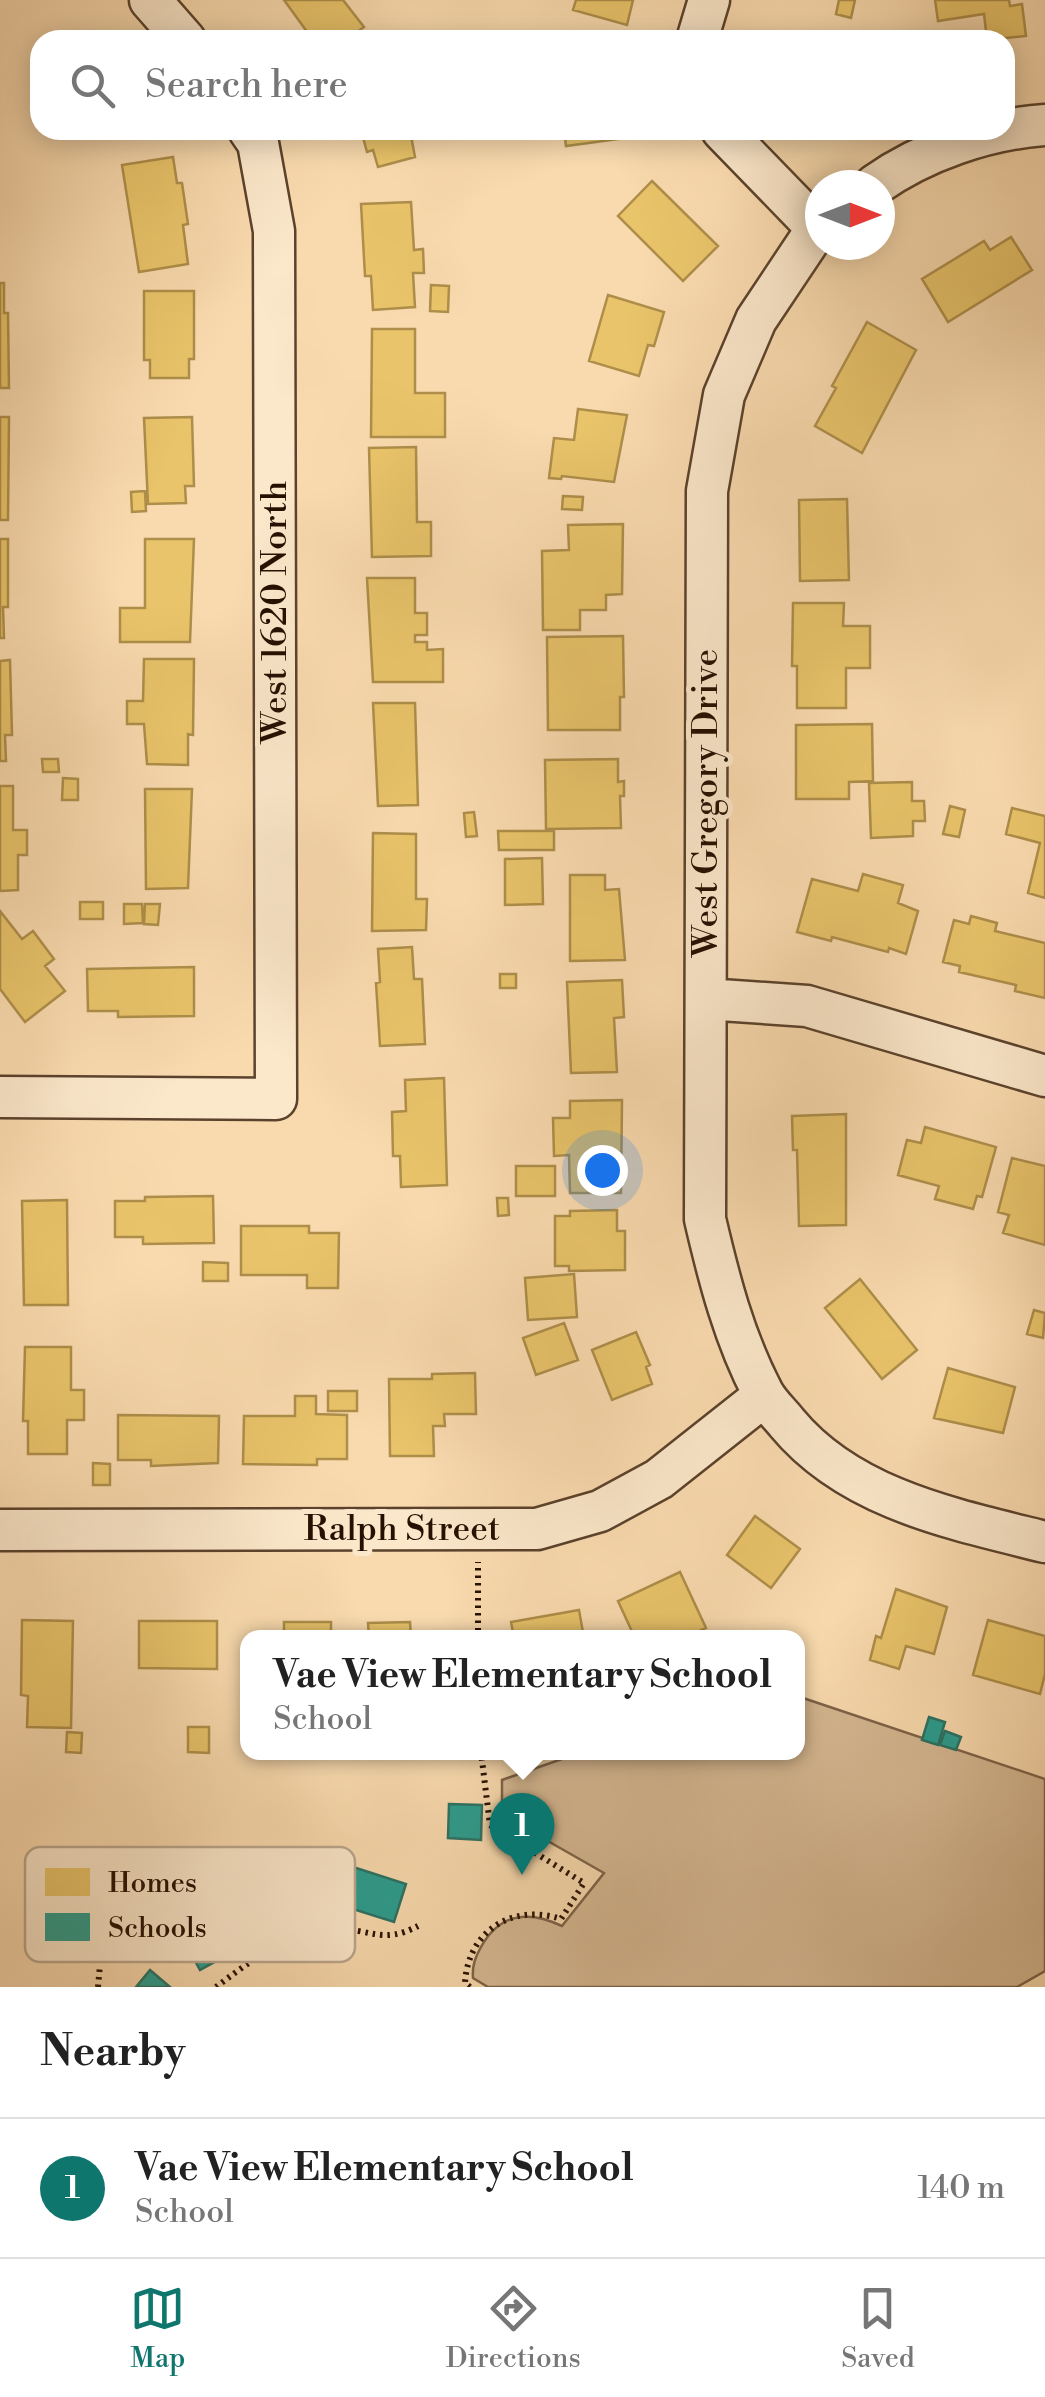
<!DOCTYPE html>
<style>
body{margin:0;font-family:"Libre Bodoni",serif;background:#f2f2f2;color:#222}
.compass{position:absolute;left:805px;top:170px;width:90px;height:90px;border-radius:50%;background:#fff;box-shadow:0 5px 25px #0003;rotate:90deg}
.you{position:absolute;left:602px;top:1170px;width:35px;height:35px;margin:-25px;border:8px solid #fff;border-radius:50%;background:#1a73e8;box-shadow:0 0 0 15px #1a73e833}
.badge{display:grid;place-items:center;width:65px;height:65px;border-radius:50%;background:#0f766e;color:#fff;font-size:32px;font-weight:700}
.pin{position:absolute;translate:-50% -82px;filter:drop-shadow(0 2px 5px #0008)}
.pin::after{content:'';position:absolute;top:52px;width:35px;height:30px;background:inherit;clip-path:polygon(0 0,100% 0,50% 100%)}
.popup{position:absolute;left:240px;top:1630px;width:565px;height:130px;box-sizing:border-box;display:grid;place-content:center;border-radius:20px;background:#fff;filter:drop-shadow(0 2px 8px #0005);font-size:32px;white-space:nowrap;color:#767676}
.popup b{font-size:38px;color:#222}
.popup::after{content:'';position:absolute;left:50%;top:100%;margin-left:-20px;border:20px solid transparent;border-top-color:#fff}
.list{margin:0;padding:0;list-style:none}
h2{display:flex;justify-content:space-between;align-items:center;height:130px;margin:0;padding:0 40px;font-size:42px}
h2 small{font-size:32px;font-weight:400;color:#767676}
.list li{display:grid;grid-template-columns:65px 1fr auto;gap:30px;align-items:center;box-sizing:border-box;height:140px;padding:0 40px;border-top:2px solid #e0e0e0}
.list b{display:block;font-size:38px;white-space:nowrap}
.list p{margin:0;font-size:32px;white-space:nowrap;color:#767676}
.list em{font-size:32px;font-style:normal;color:#767676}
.icon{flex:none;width:55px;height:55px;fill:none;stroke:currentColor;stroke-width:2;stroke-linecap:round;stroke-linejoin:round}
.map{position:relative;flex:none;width:1045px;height:1987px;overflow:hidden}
.search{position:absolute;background:#fff;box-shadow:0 5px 25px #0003;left:30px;right:30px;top:30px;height:110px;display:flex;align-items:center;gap:25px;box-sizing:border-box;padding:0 35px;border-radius:30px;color:#767676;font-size:38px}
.sheet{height:270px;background:#fff}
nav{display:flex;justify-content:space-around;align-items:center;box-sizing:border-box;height:140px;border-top:2px solid #e0e0e0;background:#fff;font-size:28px;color:#767676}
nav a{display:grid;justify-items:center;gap:5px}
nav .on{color:#0f766e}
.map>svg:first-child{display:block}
</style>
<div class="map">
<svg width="1045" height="1987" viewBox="0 0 1045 1987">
<rect width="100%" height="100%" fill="#f9daae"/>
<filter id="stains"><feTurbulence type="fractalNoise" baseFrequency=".002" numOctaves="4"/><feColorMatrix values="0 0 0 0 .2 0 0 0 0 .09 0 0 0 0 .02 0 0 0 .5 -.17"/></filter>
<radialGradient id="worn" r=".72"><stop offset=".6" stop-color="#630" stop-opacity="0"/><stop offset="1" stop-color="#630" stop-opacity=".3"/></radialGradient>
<!-- green -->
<path fill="#d5b791" stroke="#7e6349" stroke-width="2.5" d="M 797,1696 L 1045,1779 L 1045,1971 L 1017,1987 L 488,1987 L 473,1978 C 472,1966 475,1958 481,1947 C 500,1913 528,1910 562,1926 L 604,1873 L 502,1815 L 502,1780 L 579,1753 L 797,1752 Z"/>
<!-- homes -->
<path fill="#e9c46a" stroke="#ae8e4a" stroke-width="2.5" d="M 284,0 L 343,0 L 364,27 L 357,32 L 363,40 L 313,40 Z
M 576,0 L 633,0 L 627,25 L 573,10 Z
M 839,0 L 855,0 L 851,18 L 836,14 Z
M 935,0 L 1009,0 L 1010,6 L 1022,4 L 1026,36 L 987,40 L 984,14 L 938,21 Z
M 361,130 L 410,130 L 415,157 L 378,167 L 373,150 L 367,152 Z
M 564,130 L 625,130 L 626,138 L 566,146 Z
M 173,157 L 177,183 L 182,183 L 188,224 L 183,225 L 188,264 L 139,272 L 122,165 Z
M 652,181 L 718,246 L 683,281 L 618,216 Z
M 411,202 L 414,250 L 423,249 L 424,273 L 413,273 L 415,307 L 373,310 L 371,276 L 365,276 L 361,204 Z
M 1011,237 L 1032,270 L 948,322 L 922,279 L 984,241 L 990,250 Z
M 0,283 L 4,283 L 4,313 L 8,313 L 9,388 L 0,388 Z
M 431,285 L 449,286 L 448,312 L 430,311 Z
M 144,291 L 194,291 L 194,359 L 189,359 L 189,378 L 150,378 L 150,360 L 144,360 Z
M 608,295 L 664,312 L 654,346 L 648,345 L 639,376 L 589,361 Z
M 867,322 L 916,350 L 862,453 L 815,426 L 836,388 L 832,386 Z
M 372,329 L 415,329 L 415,393 L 445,393 L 445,437 L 371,437 Z
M 578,409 L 627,415 L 614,482 L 562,476 L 561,479 L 549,478 L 554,438 L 574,440 Z
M 0,417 L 9,417 L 8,520 L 0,520 Z
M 192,417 L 194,486 L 185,486 L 186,503 L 148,504 L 144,418 Z
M 416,447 L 417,522 L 431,522 L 431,556 L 372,557 L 369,448 Z
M 145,491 L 146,511 L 132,512 L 131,492 Z
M 563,496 L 583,497 L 582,510 L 562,509 Z
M 847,499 L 849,580 L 800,581 L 799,500 Z
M 623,524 L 622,594 L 606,595 L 606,610 L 580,610 L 580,630 L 543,630 L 542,551 L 569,550 L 568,525 Z
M 0,539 L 8,539 L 8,607 L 3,607 L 4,638 L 0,638 Z
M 145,539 L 194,539 L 190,642 L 120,642 L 120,608 L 145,608 Z
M 367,578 L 415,578 L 415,613 L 427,613 L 427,635 L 415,635 L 415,642 L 427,642 L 427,650 L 443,649 L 443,682 L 373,682 Z
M 793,603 L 844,603 L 843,626 L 870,626 L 870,668 L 846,668 L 846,708 L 797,708 L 797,666 L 792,666 Z
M 623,636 L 624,697 L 620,697 L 620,730 L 548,730 L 547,637 Z
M 144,659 L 194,659 L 193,735 L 188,734 L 188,765 L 147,764 L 144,724 L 127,724 L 127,701 L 143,701 Z
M 10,660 L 12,735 L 5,735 L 6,761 L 0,761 L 0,661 Z
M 373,703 L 415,703 L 418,805 L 378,806 Z
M 872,724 L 873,781 L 849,782 L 849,799 L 796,799 L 796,725 Z
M 42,759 L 58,759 L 59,772 L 43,772 Z
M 618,759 L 618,782 L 624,781 L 624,796 L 620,796 L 621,828 L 546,829 L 545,760 Z
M 63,778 L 78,779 L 78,800 L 62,800 Z
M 912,782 L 912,801 L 924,801 L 925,821 L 913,821 L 913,836 L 871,838 L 869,783 Z
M 0,786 L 13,786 L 13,830 L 27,830 L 27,855 L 18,855 L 18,890 L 0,891 Z
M 145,789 L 192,789 L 188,888 L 146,889 Z
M 950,806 L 965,810 L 959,837 L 943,834 Z
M 1012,808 L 1045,816 L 1045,898 L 1028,893 L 1040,843 L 1006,834 Z
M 474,812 L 477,836 L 466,837 L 464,813 Z
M 498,831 L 554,831 L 554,850 L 499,850 Z
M 373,833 L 416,834 L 416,899 L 427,899 L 426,930 L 372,931 Z
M 542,858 L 543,904 L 505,905 L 505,859 Z
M 863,874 L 903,885 L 898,903 L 918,911 L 906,954 L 889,948 L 888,952 L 832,937 L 831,941 L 797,932 L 812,879 L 858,891 Z
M 570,875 L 605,875 L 605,890 L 619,889 L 625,960 L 570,961 Z
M 80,902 L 103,902 L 103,919 L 80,919 Z
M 124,904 L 142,904 L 143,923 L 124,924 Z
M 145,904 L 160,904 L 158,925 L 144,924 Z
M 0,911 L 22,939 L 33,931 L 54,959 L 45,966 L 65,991 L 25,1022 L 0,989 Z
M 971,916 L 997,923 L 995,931 L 1045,943 L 1045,998 L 1015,991 L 1016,985 L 959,972 L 960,966 L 943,962 L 954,920 L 969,924 Z
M 412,947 L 414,979 L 422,979 L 425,1044 L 380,1046 L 376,983 L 380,982 L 378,949 Z
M 194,967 L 194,1016 L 118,1017 L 118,1011 L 88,1011 L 87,969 Z
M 500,974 L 516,974 L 516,988 L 500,988 Z
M 622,980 L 624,1017 L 614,1018 L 617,1072 L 571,1073 L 567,982 Z
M 444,1078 L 447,1185 L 401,1187 L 400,1156 L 393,1156 L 392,1112 L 406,1111 L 405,1080 Z
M 622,1100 L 621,1193 L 570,1193 L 569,1155 L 554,1156 L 553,1118 L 570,1118 L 570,1101 Z
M 846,1114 L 846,1225 L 799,1226 L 797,1150 L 793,1150 L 792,1116 Z
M 925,1127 L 996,1147 L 982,1197 L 977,1196 L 973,1209 L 935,1199 L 939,1186 L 898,1175 L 907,1140 L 921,1143 Z
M 1012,1158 L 1045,1166 L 1045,1245 L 1003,1233 L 1009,1215 L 998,1212 Z
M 516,1166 L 555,1166 L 555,1196 L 516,1196 Z
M 213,1196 L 214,1243 L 143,1244 L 143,1237 L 115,1237 L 115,1201 L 145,1201 L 145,1197 Z
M 497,1198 L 508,1198 L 509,1215 L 498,1216 Z
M 67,1200 L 68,1305 L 24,1305 L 22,1201 Z
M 617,1210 L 617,1231 L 625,1231 L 625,1270 L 569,1271 L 569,1266 L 555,1266 L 555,1216 L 570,1216 L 570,1211 Z
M 241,1226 L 309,1226 L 309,1233 L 339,1233 L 338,1288 L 307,1288 L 307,1275 L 241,1275 Z
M 203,1262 L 228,1263 L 228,1281 L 203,1281 Z
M 574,1274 L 577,1317 L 528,1320 L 525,1278 Z
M 860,1279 L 917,1350 L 882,1379 L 825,1308 Z
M 1034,1310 L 1045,1313 L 1043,1338 L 1027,1334 Z
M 564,1323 L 578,1360 L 536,1375 L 523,1338 Z
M 636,1332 L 650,1365 L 646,1367 L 652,1384 L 612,1400 L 592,1350 Z
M 25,1347 L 71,1347 L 71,1390 L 84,1390 L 84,1420 L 67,1420 L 67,1454 L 28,1454 L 28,1421 L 23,1421 Z
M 948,1368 L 1015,1387 L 1003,1433 L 934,1418 Z
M 475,1373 L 476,1414 L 444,1414 L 445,1426 L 433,1426 L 434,1456 L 390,1456 L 389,1379 L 432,1379 L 432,1374 Z
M 328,1391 L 357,1391 L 357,1411 L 328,1411 Z
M 295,1396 L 316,1396 L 316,1414 L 347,1415 L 347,1459 L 317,1459 L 317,1465 L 243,1464 L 244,1416 L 295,1416 Z
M 118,1415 L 219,1416 L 218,1463 L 151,1466 L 151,1460 L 118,1460 Z
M 93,1463 L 110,1464 L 110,1485 L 93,1485 Z
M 755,1516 L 800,1549 L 771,1588 L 727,1555 Z
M 680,1572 L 706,1628 L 684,1638 L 635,1638 L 618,1601 Z
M 896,1589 L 947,1607 L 934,1654 L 906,1646 L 899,1669 L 870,1660 L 876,1636 L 881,1638 Z
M 579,1610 L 584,1638 L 514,1638 L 511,1622 Z
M 22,1620 L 73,1621 L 71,1728 L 27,1727 L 28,1696 L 21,1695 Z
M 988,1620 L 1045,1636 L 1045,1674 L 1040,1694 L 973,1675 Z
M 139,1621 L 217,1621 L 217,1669 L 139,1668 Z
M 284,1622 L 331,1622 L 331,1632 L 340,1632 L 340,1638 L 284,1638 Z
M 410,1622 L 411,1638 L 369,1638 L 368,1623 Z
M 188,1727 L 209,1727 L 209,1753 L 188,1752 Z
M 67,1732 L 82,1733 L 81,1753 L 66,1752 Z"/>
<!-- schools -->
<path fill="#2a9d8f" stroke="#297264" stroke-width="2.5" d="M 929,1717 L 945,1722 L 938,1745 L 922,1740 Z
M 945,1731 L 961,1737 L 956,1750 L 940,1745 Z
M 449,1804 L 482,1805 L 481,1840 L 448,1838 Z
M 353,1867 L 406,1884 L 394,1922 L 340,1905 Z
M 310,1875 L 322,1914 L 267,1929 L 257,1890 Z
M 228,1904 L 249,1943 L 200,1970 L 179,1931 Z
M 150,1970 L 170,1987 L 136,1987 Z"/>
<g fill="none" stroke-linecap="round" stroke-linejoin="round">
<defs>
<path id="minor" d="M 150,0 L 185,40
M 697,40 L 709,0
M 722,130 L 816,227
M 875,185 C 923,151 987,129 1045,125
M 820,224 L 756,320 L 724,395 L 707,491 L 705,1219 C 719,1279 734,1338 763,1393 C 769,1404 779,1413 787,1423 C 850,1499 953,1519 1045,1542
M 706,999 L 807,1006 L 1045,1076
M 0,1097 L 276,1099 L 274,231 L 258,143 L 249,130
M 0,1530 L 537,1529 L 600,1511 L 659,1479 L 764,1396"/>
</defs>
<!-- minor casing -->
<use href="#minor" stroke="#5b422c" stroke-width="45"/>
<!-- path -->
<path stroke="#260f01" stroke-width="6" stroke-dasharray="2.5 5" stroke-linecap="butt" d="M 478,1638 L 478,1562
M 98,1987 L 100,1965
M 216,1987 C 249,1962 291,1930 334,1929 C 370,1928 382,1945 418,1926
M 470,1987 L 465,1983 C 468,1931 512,1903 561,1919 L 584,1883 L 490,1825 L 481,1752"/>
<!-- minor -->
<use href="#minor" stroke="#fbe7ca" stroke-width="40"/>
</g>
<g text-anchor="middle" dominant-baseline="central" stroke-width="10" stroke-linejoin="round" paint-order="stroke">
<!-- street labels -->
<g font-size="35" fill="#260f01" stroke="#fbe7ca">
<text transform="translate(275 612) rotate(-90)">West 1620 North</text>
<text transform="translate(706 803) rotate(-90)">West Gregory Drive</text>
<text x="402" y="1529">Ralph Street</text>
</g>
</g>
<!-- legend -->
<rect x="25" y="1847" width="330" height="115" rx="15" fill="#fbe7ca" stroke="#bba68e" stroke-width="2.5"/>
<rect x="45" y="1868" width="45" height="28" fill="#e9c46a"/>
<rect x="45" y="1913" width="45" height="28" fill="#2a9d8f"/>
<g font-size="28" fill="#260f01">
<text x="108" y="1892">Homes</text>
<text x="108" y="1937">Schools</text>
</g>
<rect width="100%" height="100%" filter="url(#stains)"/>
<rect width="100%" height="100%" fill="url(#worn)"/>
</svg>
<svg class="compass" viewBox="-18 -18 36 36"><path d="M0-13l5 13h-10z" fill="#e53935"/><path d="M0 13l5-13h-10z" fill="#767676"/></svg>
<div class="you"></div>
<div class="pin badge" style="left:522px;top:1875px">1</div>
<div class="popup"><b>Vae View Elementary School</b>School</div>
<div class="search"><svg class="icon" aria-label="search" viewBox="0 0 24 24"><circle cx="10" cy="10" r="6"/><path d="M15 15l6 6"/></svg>Search here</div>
</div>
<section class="sheet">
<h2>Nearby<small></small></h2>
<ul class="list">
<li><span class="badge">1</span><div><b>Vae View Elementary School</b><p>School</p></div><em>140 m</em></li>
</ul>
</section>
<nav>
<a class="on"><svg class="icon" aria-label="map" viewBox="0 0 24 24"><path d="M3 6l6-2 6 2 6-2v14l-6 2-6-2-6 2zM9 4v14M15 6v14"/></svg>Map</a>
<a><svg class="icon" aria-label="directions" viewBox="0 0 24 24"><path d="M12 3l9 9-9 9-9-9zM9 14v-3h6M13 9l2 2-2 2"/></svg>Directions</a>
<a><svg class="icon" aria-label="saved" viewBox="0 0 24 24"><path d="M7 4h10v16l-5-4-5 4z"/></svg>Saved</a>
</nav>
